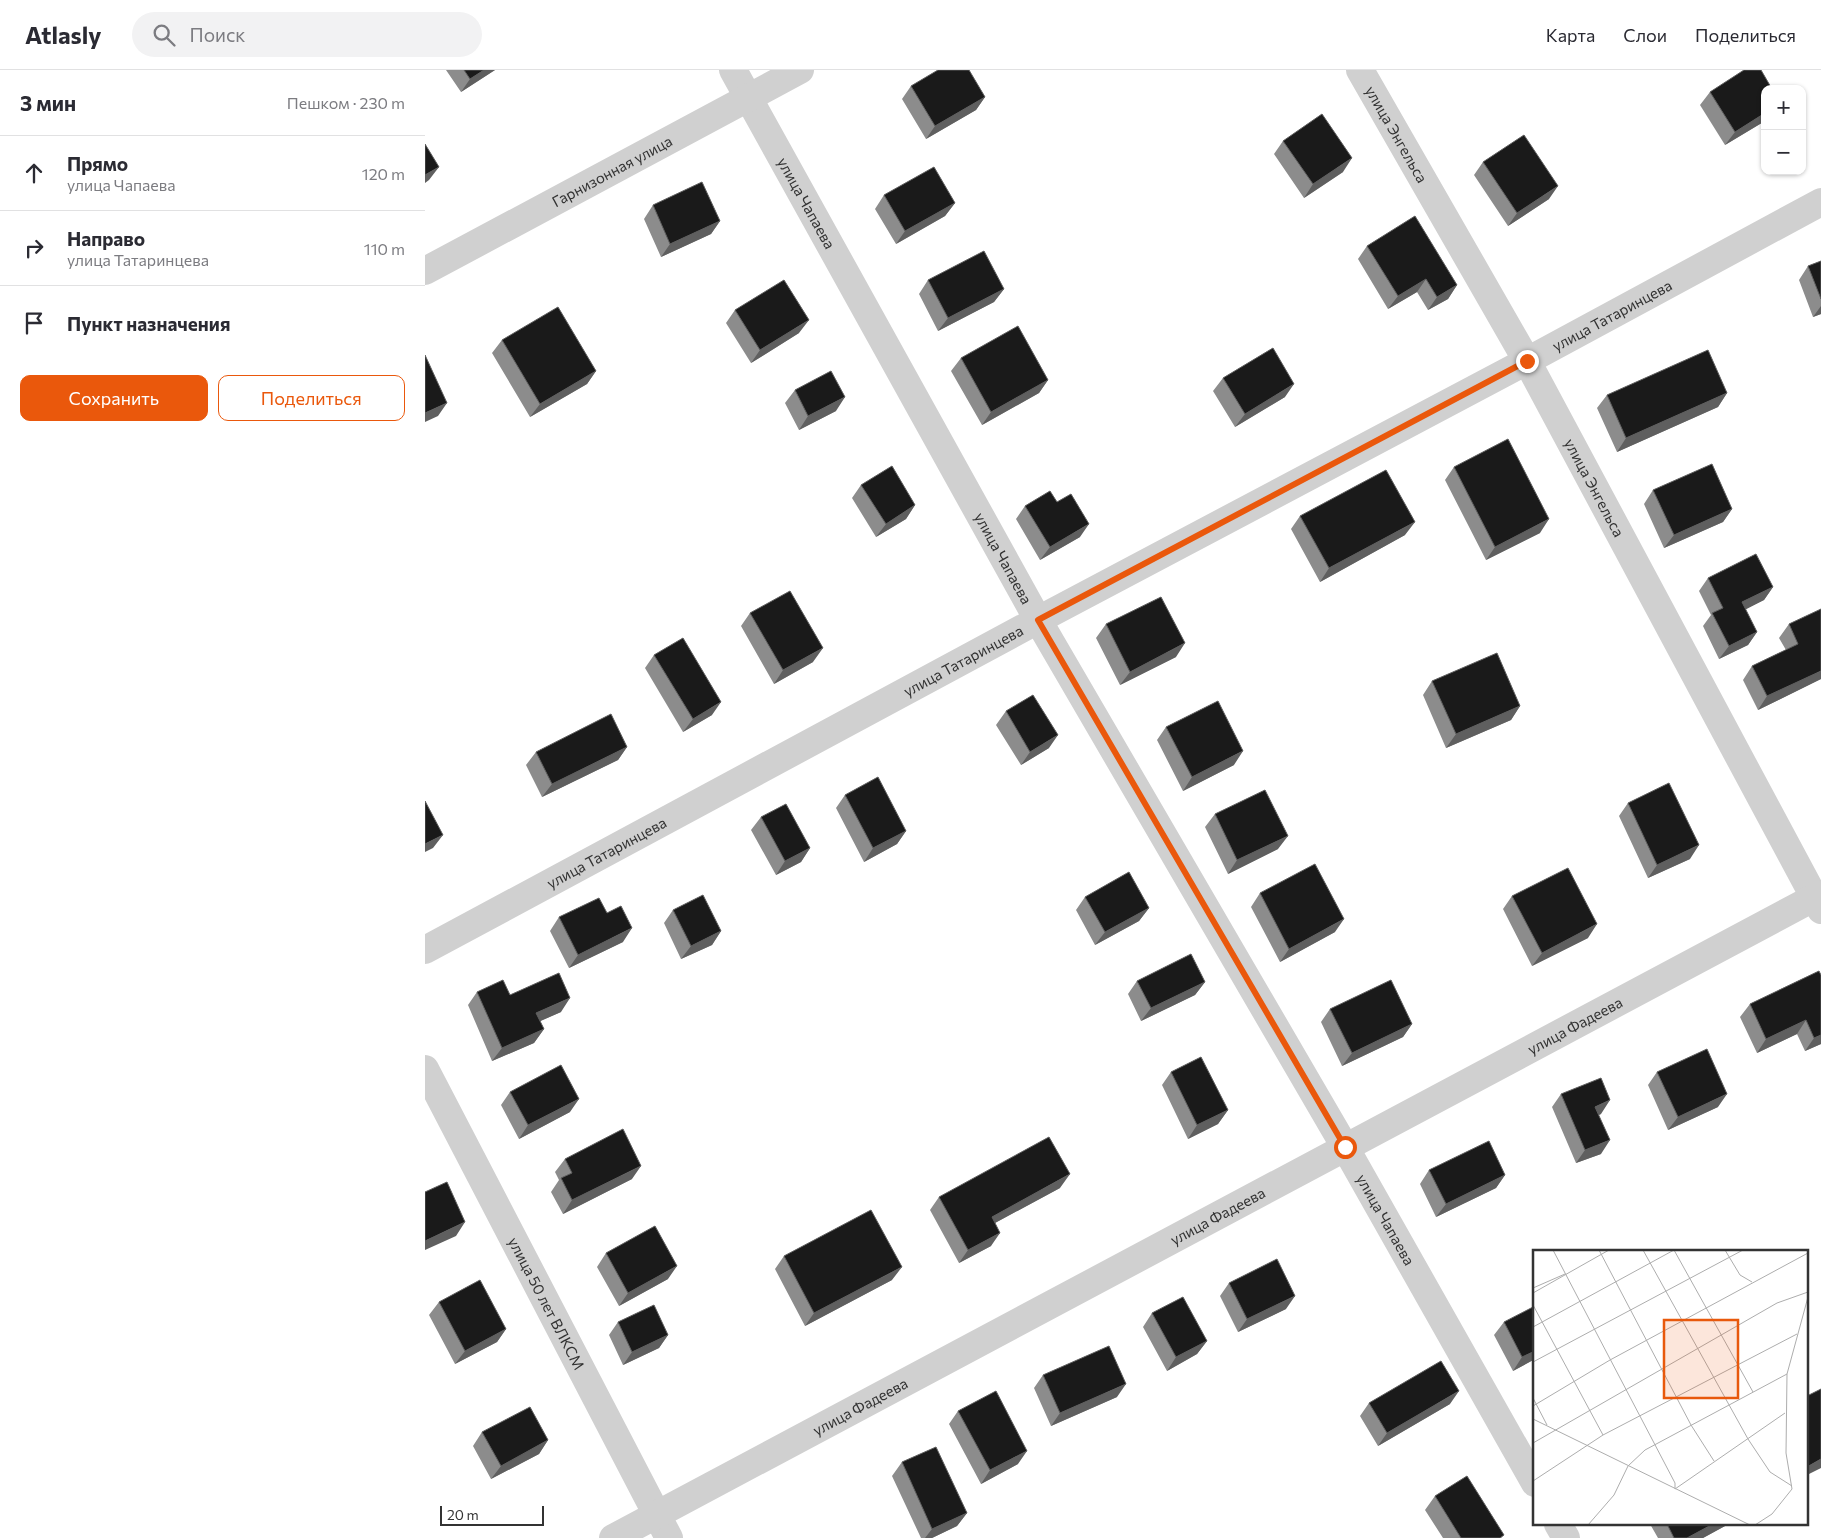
<!DOCTYPE html>
<html lang="ru">
<meta charset="utf-8">
<style>
body{margin:0;font-family:Commissioner,sans-serif;background:#f2f2f3;color:#2b2b33}
.controls{position:absolute;right:15px;top:15px;display:grid;overflow:hidden;border-radius:10px;box-shadow:0 1px 4px #0004}
.controls button{width:45px;height:45px;display:grid;place-items:center;padding:0;border:0;border-bottom:1px solid #e1e1e2;background:#fff;color:#2b2b33;font:25px sans-serif}
.scale{position:absolute;left:15px;bottom:12px;width:104px;box-sizing:border-box;padding-left:5px;border:2px solid #333;border-top:0;font-size:14px;line-height:18px;white-space:nowrap;color:#333;-webkit-text-stroke:4px #fff;paint-order:stroke}
.stop{position:absolute;width:15px;height:15px;margin:-11px;border:4px solid #ea580c;border-radius:50%;background:#fff}
.stop.end{background:#ea580c;border-color:#fff;box-shadow:0 1px 5px #0008}
.list{margin:0;padding:0;list-style:none}
h2{display:flex;justify-content:space-between;align-items:center;height:65px;margin:0;padding:0 20px;font-size:21px}
h2 small{font-size:16px;font-weight:400;color:#7c7c81}
.list li{display:grid;grid-template-columns:32px 1fr auto;gap:15px;align-items:center;box-sizing:border-box;height:75px;padding:0 20px;border-top:1px solid #e1e1e2}
.list b{display:block;font-size:19px;white-space:nowrap}
.list p{margin:0;font-size:16px;white-space:nowrap;color:#7c7c81}
.list em{font-size:16px;font-style:normal;color:#7c7c81}
.actions{display:flex;gap:10px;padding:15px 20px}
.actions a{flex:1;padding:11px 0;border:1px solid #ea580c;border-radius:10px;text-align:center;font-size:18px;color:#ea580c}
.actions .main{background:#ea580c;color:#fff}
.icon{flex:none;width:28px;height:28px;fill:none;stroke:currentColor;stroke-width:2;stroke-linecap:round;stroke-linejoin:round}
.map{position:relative;flex:none;width:1396px;height:1468px;overflow:hidden}
header{display:flex;align-items:center;gap:30px;box-sizing:border-box;height:70px;padding:0 25px;background:#fff;border-bottom:1px solid #e1e1e2}
header strong{font-size:24px}
nav{display:flex;gap:28px;margin-inline-start:auto;font-size:18px}
.search{width:350px;height:45px;background:#f2f2f3;display:flex;align-items:center;gap:12px;box-sizing:border-box;padding:0 18px;border-radius:28px;color:#7c7c81;font-size:19px}
main{display:flex}
aside{flex:1;background:#fff}
.map>svg:first-child{display:block}
</style>
<header>
<strong>Atlasly</strong>
<div class="search"><svg class="icon" aria-label="search" viewBox="0 0 24 24"><circle cx="10" cy="10" r="6"/><path d="M15 15l6 6"/></svg>Поиск</div>
<nav><a>Карта</a><a>Слои</a><a>Поделиться</a></nav>
</header>
<main>
<aside>
<h2>3 мин<small>Пешком · 230 m</small></h2>
<ul class="list">
<li><svg class="icon" aria-label="ahead" viewBox="0 0 24 24"><path d="M12 20V5M6 11l6-6 6 6"/></svg><div><b>Прямо</b><p>улица Чапаева</p></div><em>120 m</em></li>
<li><svg class="icon" aria-label="right" viewBox="0 0 24 24"><path d="M7 20v-9h11M14 6l5 5-5 5"/></svg><div><b>Направо</b><p>улица Татаринцева</p></div><em>110 m</em></li>
<li><svg class="icon" aria-label="arrive" viewBox="0 0 24 24"><path d="M6 21V4h12l-3 4 3 4H6"/></svg><div><b>Пункт назначения</b></div></li>
</ul>
<div class="actions"><a class="main">Сохранить</a><a>Поделиться</a></div>
</aside>
<div class="map">
<svg width="1396" height="1468" viewBox="0 0 1396 1468">
<rect width="100%" height="100%" fill="#fff"/>
<g fill="none" stroke-linecap="round" stroke-linejoin="round">
<!-- minor -->
<g stroke="#d0d0d0" stroke-width="28">
<path id="s1" d="M 308,0 L 613,550 L 920,1077 L 1110,1413"/>
<path id="s2" d="M 935,0 L 1102,291 L 1396,840"/>
<path id="s3" d="M 0,201 L 375,0"/>
<path id="s4" d="M 0,880 L 613,550 L 1102,291 L 1396,132"/>
<path id="s5" d="M 0,999 L 244,1468"/>
<path d="M 1133,1454 L 1141,1468"/>
<path id="s6" d="M 188,1468 L 1396,824"/>
</g>
</g>
<!-- wall -->
<path fill="#8c8c8c" d="M 21,0 L 70,0 L 36,22 Z
M 486,16 L 560,27 L 551,40 L 501,69 L 477,29 Z
M 1340,19 L 1340,51 L 1300,75 L 1275,35 L 1285,22 Z
M 858,71 L 918,102 L 879,128 L 849,84 Z
M 1058,92 L 1124,129 L 1083,156 L 1049,105 Z
M 459,125 L 530,133 L 520,146 L 471,174 L 450,139 Z
M 228,135 L 295,151 L 286,164 L 236,187 L 219,149 Z
M 942,176 L 1032,215 L 1023,229 L 1003,240 L 992,222 L 963,239 L 933,189 Z
M 1396,191 L 1396,244 L 1388,247 L 1374,210 L 1383,196 Z
M 503,210 L 579,219 L 569,232 L 513,261 L 494,224 Z
M 310,240 L 374,263 L 326,293 L 301,253 Z
M 77,270 L 171,301 L 162,314 L 105,347 L 67,283 Z
M 536,288 L 623,310 L 614,323 L 557,355 L 526,301 Z
M 798,308 L 860,327 L 810,357 L 788,321 Z
M 370,320 L 411,341 L 374,360 L 360,333 Z
M 1302,323 L 1293,337 L 1192,382 L 1172,338 L 1182,325 Z
M 1029,397 L 1115,463 L 1061,490 L 1020,410 Z
M 436,415 L 490,435 L 481,449 L 451,467 L 427,428 Z
M 1228,420 L 1307,439 L 1298,452 L 1239,478 L 1219,434 Z
M 600,436 L 655,467 L 615,490 L 591,449 Z
M 875,446 L 980,465 L 895,512 L 866,459 Z
M 1283,508 L 1348,517 L 1339,530 L 1320,539 L 1332,562 L 1323,575 L 1294,589 L 1278,556 L 1286,545 L 1274,521 Z
M 325,543 L 388,592 L 349,614 L 316,556 Z
M 681,554 L 751,587 L 695,615 L 671,568 Z
M 1364,554 L 1396,609 L 1333,640 L 1318,610 L 1327,596 L 1361,580 L 1354,568 Z
M 229,585 L 287,645 L 258,662 L 220,598 Z
M 1007,611 L 1095,636 L 1086,650 L 1021,678 L 998,625 Z
M 581,641 L 624,678 L 596,695 L 571,655 Z
M 741,657 L 809,695 L 758,721 L 732,670 Z
M 202,677 L 193,690 L 117,727 L 101,695 L 111,682 Z
M 420,725 L 481,761 L 472,774 L 439,792 L 411,738 Z
M 1203,733 L 1265,789 L 1223,808 L 1194,746 Z
M 790,744 L 853,779 L 803,804 L 780,757 Z
M 336,747 L 385,778 L 376,792 L 351,805 L 326,760 Z
M 835,823 L 910,862 L 855,892 L 826,837 Z
M 1087,826 L 1163,868 L 1107,896 L 1078,839 Z
M 660,827 L 724,838 L 714,851 L 670,875 L 651,840 Z
M 248,840 L 296,861 L 287,875 L 256,889 L 239,853 Z
M 134,847 L 198,872 L 144,898 L 125,861 Z
M 1394,901 L 1396,974 L 1380,981 L 1372,964 L 1332,983 L 1315,947 L 1325,934 Z
M 712,911 L 780,912 L 770,925 L 716,951 L 703,924 Z
M 52,922 L 85,925 L 136,942 L 115,951 L 119,959 L 109,973 L 67,991 L 43,935 Z
M 905,939 L 987,954 L 978,967 L 917,996 L 896,952 Z
M 746,1002 L 803,1040 L 793,1054 L 763,1069 L 737,1015 Z
M 1232,1002 L 1293,1037 L 1243,1060 L 1223,1015 Z
M 85,1022 L 145,1042 L 94,1069 L 76,1035 Z
M 1136,1024 L 1176,1044 L 1174,1045 L 1176,1084 L 1151,1093 L 1127,1037 Z
M 140,1089 L 207,1109 L 138,1144 L 126,1122 L 134,1110 L 130,1102 Z
M 1004,1100 L 1080,1105 L 1071,1118 L 1011,1147 L 995,1114 Z
M 635,1118 L 570,1153 L 566,1176 L 534,1193 L 505,1140 L 514,1127 Z
M 181,1183 L 243,1209 L 194,1236 L 172,1197 Z
M 359,1186 L 467,1210 L 380,1256 L 350,1199 Z
M 804,1213 L 861,1239 L 813,1262 L 795,1226 Z
M 14,1232 L 81,1259 L 72,1272 L 30,1294 L 4,1245 Z
M 727,1243 L 782,1271 L 772,1284 L 742,1301 L 718,1257 Z
M 193,1252 L 243,1265 L 234,1278 L 198,1295 L 184,1265 Z
M 1079,1252 L 1110,1289 L 1088,1301 L 1069,1265 Z
M 618,1305 L 692,1327 L 626,1356 L 609,1318 Z
M 944,1333 L 1025,1334 L 953,1376 L 935,1346 Z
M 533,1341 L 593,1394 L 556,1414 L 524,1354 Z
M 57,1362 L 123,1370 L 114,1384 L 66,1409 L 48,1376 Z
M 477,1392 L 542,1443 L 532,1456 L 507,1468 L 496,1468 L 467,1406 Z
M 1010,1426 L 1077,1468 L 1018,1468 L 1000,1440 Z
M 1225,1454 L 1301,1454 L 1300,1456 L 1278,1468 L 1233,1468 Z"/>
<!-- shaded-wall -->
<path fill="#5f5f5f" d="M 59,0 L 70,0 L 36,22 L 45,9 Z
M 560,27 L 551,40 L 501,69 L 510,56 Z
M 1340,43 L 1340,51 L 1300,75 L 1310,62 Z
M 927,88 L 918,102 L 879,128 L 888,114 Z
M 14,97 L 4,110 L 0,113 L 0,105 Z
M 1133,116 L 1124,129 L 1083,156 L 1092,143 Z
M 530,133 L 520,146 L 471,174 L 480,161 Z
M 295,151 L 286,164 L 236,187 L 245,174 Z
M 1001,209 L 992,222 L 963,239 L 973,226 Z
M 1032,215 L 1023,229 L 1003,240 L 1012,227 Z
M 579,219 L 569,232 L 513,261 L 523,248 Z
M 1396,236 L 1396,244 L 1388,247 Z
M 384,250 L 374,263 L 326,293 L 335,280 Z
M 171,301 L 162,314 L 105,347 L 115,334 Z
M 623,310 L 614,323 L 557,355 L 566,342 Z
M 869,314 L 860,327 L 810,357 L 820,344 Z
M 1302,323 L 1293,337 L 1192,382 L 1201,368 Z
M 420,327 L 411,341 L 374,360 L 383,346 Z
M 22,333 L 13,346 L 0,352 L 0,343 Z
M 490,435 L 481,449 L 451,467 L 461,454 Z
M 1307,439 L 1298,452 L 1239,478 L 1249,465 Z
M 1124,449 L 1115,463 L 1061,490 L 1070,477 Z
M 990,452 L 980,465 L 895,512 L 904,498 Z
M 664,454 L 655,467 L 615,490 L 625,477 Z
M 1348,517 L 1339,530 L 1308,546 L 1317,532 Z
M 1332,562 L 1323,575 L 1294,589 L 1304,576 Z
M 760,573 L 751,587 L 695,615 L 705,602 Z
M 398,578 L 388,592 L 349,614 L 358,600 Z
M 1396,601 L 1396,609 L 1333,640 L 1342,626 Z
M 296,632 L 287,645 L 258,662 L 268,649 Z
M 1095,636 L 1086,650 L 1021,678 L 1031,664 Z
M 633,665 L 624,678 L 596,695 L 605,682 Z
M 202,677 L 193,690 L 117,727 L 127,714 Z
M 818,681 L 809,695 L 758,721 L 767,707 Z
M 481,761 L 472,774 L 439,792 L 448,778 Z
M 18,765 L 8,778 L 0,782 L 0,774 Z
M 863,766 L 853,779 L 803,804 L 812,790 Z
M 1274,775 L 1265,789 L 1223,808 L 1232,795 Z
M 385,778 L 376,792 L 351,805 L 360,791 Z
M 724,838 L 714,851 L 670,875 L 680,862 Z
M 919,849 L 910,862 L 855,892 L 864,879 Z
M 1172,854 L 1163,868 L 1107,896 L 1117,883 Z
M 207,858 L 198,872 L 144,898 L 153,885 Z
M 296,861 L 287,875 L 256,889 L 266,876 Z
M 780,912 L 770,925 L 716,951 L 726,938 Z
M 145,928 L 136,942 L 102,957 L 111,943 Z
M 1381,950 L 1372,964 L 1332,983 L 1341,969 Z
M 987,954 L 978,967 L 917,996 L 927,983 Z
M 119,959 L 109,973 L 67,991 L 77,978 Z
M 1396,965 L 1396,974 L 1380,981 L 1389,968 Z
M 1302,1024 L 1293,1037 L 1243,1060 L 1253,1047 Z
M 154,1029 L 145,1042 L 94,1069 L 103,1055 Z
M 1185,1030 L 1176,1044 L 1161,1050 L 1170,1037 Z
M 803,1040 L 793,1054 L 763,1069 L 772,1055 Z
M 1185,1070 L 1176,1084 L 1151,1093 L 1160,1080 Z
M 216,1096 L 207,1109 L 138,1144 L 147,1130 Z
M 645,1104 L 635,1118 L 557,1160 L 567,1147 Z
M 1080,1105 L 1071,1118 L 1011,1147 L 1021,1134 Z
M 40,1152 L 31,1166 L 0,1180 L 0,1171 Z
M 575,1163 L 566,1176 L 534,1193 L 543,1180 Z
M 252,1196 L 243,1209 L 194,1236 L 203,1223 Z
M 477,1197 L 467,1210 L 380,1256 L 389,1243 Z
M 870,1226 L 861,1239 L 813,1262 L 822,1249 Z
M 81,1259 L 72,1272 L 30,1294 L 40,1281 Z
M 243,1265 L 234,1278 L 198,1295 L 207,1282 Z
M 782,1271 L 772,1284 L 742,1301 L 751,1287 Z
M 1110,1281 L 1110,1289 L 1088,1301 L 1097,1287 Z
M 701,1314 L 692,1327 L 626,1356 L 635,1343 Z
M 1034,1321 L 1025,1334 L 953,1376 L 962,1363 Z
M 123,1370 L 114,1384 L 66,1409 L 76,1396 Z
M 602,1381 L 593,1394 L 556,1414 L 565,1400 Z
M 1396,1389 L 1396,1398 L 1382,1405 L 1382,1397 Z
M 542,1443 L 532,1456 L 507,1468 L 500,1468 L 507,1459 Z
M 1288,1454 L 1301,1454 L 1300,1456 L 1278,1468 L 1262,1468 Z"/>
<!-- building -->
<path fill="#1a1a1a" stroke="#5f5f5f" d="M 39,0 L 59,0 L 45,9 Z
M 513,0 L 544,0 L 560,27 L 510,56 L 486,16 Z
M 1319,0 L 1336,0 L 1347,19 L 1340,19 L 1340,43 L 1310,62 L 1285,22 Z
M 897,44 L 927,88 L 888,114 L 858,71 Z
M 1099,65 L 1133,116 L 1092,143 L 1058,92 Z
M 0,74 L 14,97 L 0,105 Z
M 509,97 L 530,133 L 480,161 L 459,125 Z
M 277,112 L 295,151 L 245,174 L 228,135 Z
M 990,146 L 1032,215 L 1012,227 L 1001,209 L 973,226 L 942,176 Z
M 559,181 L 579,219 L 523,248 L 503,210 Z
M 1396,191 L 1396,229 L 1383,196 Z
M 359,210 L 384,250 L 335,280 L 310,240 Z
M 133,237 L 171,301 L 115,334 L 77,270 Z
M 593,256 L 623,310 L 566,342 L 536,288 Z
M 848,278 L 869,314 L 820,344 L 798,308 Z
M 1283,280 L 1302,323 L 1201,368 L 1182,325 Z
M 0,285 L 22,333 L 0,343 Z
M 406,301 L 420,327 L 383,346 L 370,320 Z
M 1083,369 L 1124,449 L 1070,477 L 1029,397 Z
M 1287,394 L 1307,439 L 1249,465 L 1228,420 Z
M 467,396 L 490,435 L 461,454 L 436,415 Z
M 961,400 L 990,452 L 904,498 L 875,446 Z
M 625,421 L 632,432 L 646,424 L 664,454 L 625,477 L 600,436 Z
M 1331,484 L 1348,517 L 1317,532 L 1332,562 L 1304,576 L 1287,543 L 1298,538 L 1283,508 Z
M 365,521 L 398,578 L 358,600 L 325,543 Z
M 736,527 L 760,573 L 705,602 L 681,554 Z
M 1396,539 L 1396,601 L 1342,626 L 1327,596 L 1373,574 L 1364,554 Z
M 258,568 L 296,632 L 268,649 L 229,585 Z
M 1072,583 L 1095,636 L 1031,664 L 1007,611 Z
M 608,625 L 633,665 L 605,682 L 581,641 Z
M 793,631 L 818,681 L 767,707 L 741,657 Z
M 186,644 L 202,677 L 127,714 L 111,682 Z
M 453,707 L 481,761 L 448,778 L 420,725 Z
M 1244,713 L 1274,775 L 1232,795 L 1203,733 Z
M 840,720 L 863,766 L 812,790 L 790,744 Z
M 0,731 L 18,765 L 0,774 Z
M 361,734 L 385,778 L 360,791 L 336,747 Z
M 890,794 L 919,849 L 864,879 L 835,823 Z
M 1143,798 L 1172,854 L 1117,883 L 1087,826 Z
M 704,802 L 724,838 L 680,862 L 660,827 Z
M 278,825 L 296,861 L 266,876 L 248,840 Z
M 174,828 L 182,843 L 196,836 L 207,858 L 153,885 L 134,847 Z
M 766,884 L 780,912 L 726,938 L 712,911 Z
M 1394,901 L 1396,905 L 1396,965 L 1389,968 L 1381,950 L 1341,969 L 1325,934 Z
M 134,903 L 145,928 L 111,943 L 119,959 L 77,978 L 52,922 L 78,910 L 85,925 Z
M 966,910 L 987,954 L 927,983 L 905,939 Z
M 1282,979 L 1302,1024 L 1253,1047 L 1232,1002 Z
M 776,987 L 803,1040 L 772,1055 L 746,1002 Z
M 136,995 L 154,1029 L 103,1055 L 85,1022 Z
M 1176,1008 L 1185,1030 L 1170,1037 L 1185,1070 L 1160,1080 L 1136,1024 Z
M 198,1059 L 216,1096 L 147,1130 L 136,1108 L 147,1103 L 140,1089 Z
M 624,1067 L 645,1104 L 567,1147 L 575,1163 L 543,1180 L 514,1127 Z
M 1064,1071 L 1080,1105 L 1021,1134 L 1004,1100 Z
M 22,1112 L 40,1152 L 0,1171 L 0,1122 Z
M 446,1140 L 477,1197 L 389,1243 L 359,1186 Z
M 230,1156 L 252,1196 L 203,1223 L 181,1183 Z
M 852,1189 L 870,1226 L 822,1249 L 804,1213 Z
M 55,1210 L 81,1259 L 40,1281 L 14,1232 Z
M 758,1227 L 782,1271 L 751,1287 L 727,1243 Z
M 229,1235 L 243,1265 L 207,1282 L 193,1252 Z
M 1110,1236 L 1110,1281 L 1097,1287 L 1079,1252 Z
M 684,1276 L 701,1314 L 635,1343 L 618,1305 Z
M 1016,1291 L 1034,1321 L 962,1363 L 944,1333 Z
M 1396,1319 L 1396,1389 L 1382,1397 L 1382,1326 Z
M 571,1321 L 602,1381 L 565,1400 L 533,1341 Z
M 105,1337 L 123,1370 L 76,1396 L 57,1362 Z
M 511,1377 L 542,1443 L 507,1459 L 477,1392 Z
M 1042,1406 L 1079,1465 L 1075,1468 L 1036,1468 L 1010,1426 Z
M 1242,1454 L 1288,1454 L 1262,1468 L 1249,1468 Z"/>
<g fill="none" stroke-linecap="round" stroke-linejoin="round">
<!-- route -->
<path stroke="#ea580c" stroke-width="6" d="M 920,1077 L 613,550 L 1102,291"/>
</g>
<g text-anchor="middle" dominant-baseline="central" stroke-width="5" stroke-linejoin="round" paint-order="stroke">
<!-- street labels -->
<g font-size="15" fill="#333" stroke="#fff">
<text stroke="none"><textPath href="#s2" startOffset="74">улица Энгельса</textPath></text>
<text stroke="none"><textPath href="#s3" startOffset="212">Гарнизонная улица</textPath></text>
<text stroke="none"><textPath href="#s1" startOffset="152">улица Чапаева</textPath></text>
<text stroke="none"><textPath href="#s4" startOffset="1346">улица Татаринцева</textPath></text>
<text stroke="none"><textPath href="#s2" startOffset="479">улица Энгельса</textPath></text>
<text stroke="none"><textPath href="#s1" startOffset="558">улица Чапаева</textPath></text>
<text stroke="none"><textPath href="#s4" startOffset="611">улица Татаринцева</textPath></text>
<text stroke="none"><textPath href="#s4" startOffset="206">улица Татаринцева</textPath></text>
<text stroke="none"><textPath href="#s6" startOffset="1090">улица Фадеева</textPath></text>
<text stroke="none"><textPath href="#s6" startOffset="685">улица Фадеева</textPath></text>
<text stroke="none"><textPath href="#s1" startOffset="1322">улица Чапаева</textPath></text>
<text stroke="none"><textPath href="#s5" startOffset="264">улица 50 лет ВЛКСМ</textPath></text>
<text stroke="none"><textPath href="#s6" startOffset="280">улица Фадеева</textPath></text>
</g>
</g>
<!-- overview -->
<g transform="translate(1108 1180)">
<rect width="275" height="275" fill="#fff"/>
<path fill="none" stroke="#adadad" stroke-width="1" d="M 20,0 L 142,233 L 142,239 L 252,163M 66,0 L 158,175 L 181,211M 110,0 L 215,189 L 237,222 L 259,236M 192,0 L 207,25 L 219,32M 0,38 L 32,24M 0,43 L 76,0M 0,55 L 70,185M 0,77 L 141,0 L 220,142M 0,112 L 210,0M 0,148 L 14,175M 0,156 L 77,110 L 275,3M 0,169 L 217,275M 0,193 L 244,53 L 275,42M 0,231 L 70,185 L 264,84M 55,275 L 81,245 L 95,216 L 112,200 L 254,124M 222,275 L 239,264 L 259,239 L 253,203 L 254,124 L 275,47"/>
<path fill="#e8590c" fill-opacity="0.15" stroke="#e8590c" stroke-width="2.5" d="M 131,70 L 205,70 L 205,148 L 131,148 Z"/>
<rect width="275" height="275" fill="none" stroke="#333" stroke-width="2.5"/>
</g>
</svg>
<div class="controls">
<button>+</button>
<button>−</button>
</div>
<div class="scale">20 m</div>
<div class="stop" style="left:920px;top:1077px"></div>
<div class="stop end" style="left:1102px;top:291px"></div>
</div>
</main>
